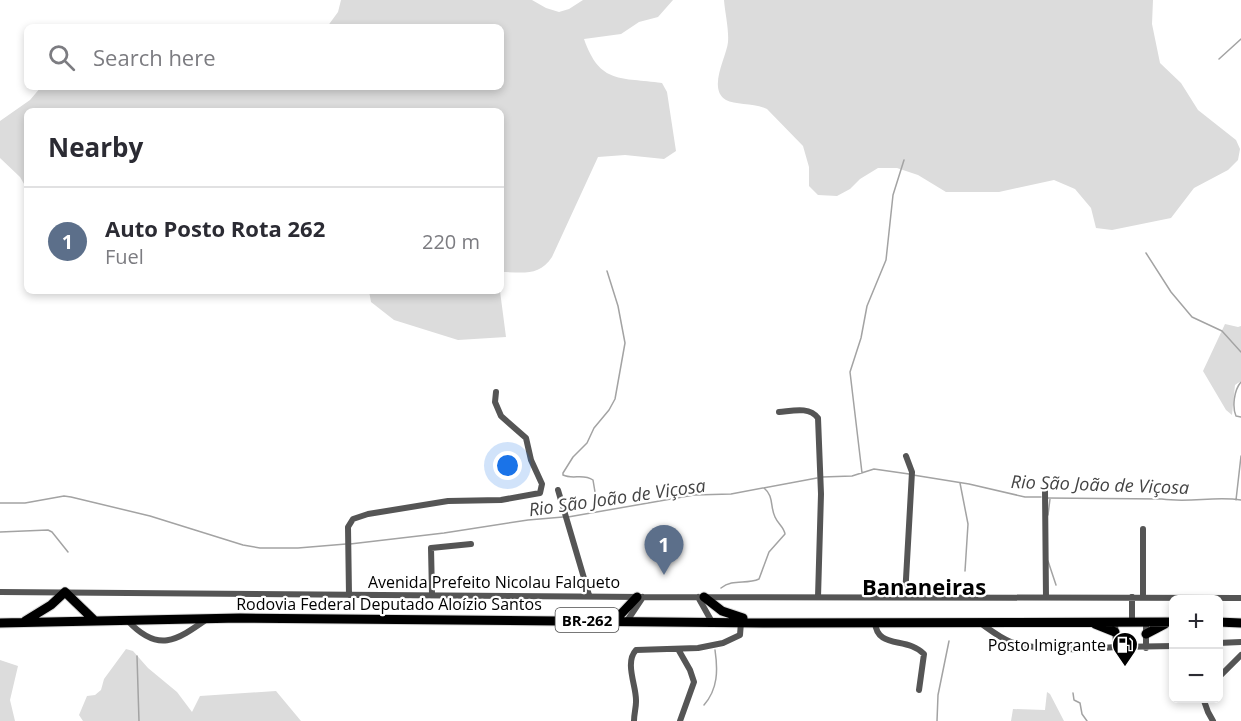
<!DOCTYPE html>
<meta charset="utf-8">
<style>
body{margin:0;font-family:"Open Sans",sans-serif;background:#f7f7f7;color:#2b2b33}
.controls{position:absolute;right:18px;bottom:18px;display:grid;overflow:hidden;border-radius:9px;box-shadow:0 3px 9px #0003}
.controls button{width:54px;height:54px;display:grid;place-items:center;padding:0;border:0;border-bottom:2px solid #e1e1e2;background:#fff;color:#2b2b33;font:30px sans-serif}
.you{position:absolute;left:508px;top:466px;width:21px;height:21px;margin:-15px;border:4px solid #fff;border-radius:50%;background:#1a73e8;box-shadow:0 0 0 9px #1a73e833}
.badge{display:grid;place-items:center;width:39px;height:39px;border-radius:50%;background:#000;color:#fff;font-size:20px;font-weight:700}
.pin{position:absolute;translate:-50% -50px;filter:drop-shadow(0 2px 3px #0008)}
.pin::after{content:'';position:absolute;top:32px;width:21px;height:18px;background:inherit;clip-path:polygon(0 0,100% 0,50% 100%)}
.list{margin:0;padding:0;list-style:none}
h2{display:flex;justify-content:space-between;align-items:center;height:78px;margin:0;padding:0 24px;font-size:26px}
h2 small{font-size:20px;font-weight:400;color:#7c7c81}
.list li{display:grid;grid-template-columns:39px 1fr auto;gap:18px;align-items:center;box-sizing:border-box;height:108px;padding:0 24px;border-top:2px solid #e1e1e2}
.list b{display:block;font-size:22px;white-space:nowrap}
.list p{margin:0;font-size:20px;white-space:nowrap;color:#7c7c81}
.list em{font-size:20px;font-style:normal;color:#7c7c81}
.icon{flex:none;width:33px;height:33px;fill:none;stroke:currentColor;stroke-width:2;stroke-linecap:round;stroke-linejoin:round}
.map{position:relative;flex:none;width:1241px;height:721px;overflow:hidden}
.search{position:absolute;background:#fff;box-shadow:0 3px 9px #0003;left:24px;top:24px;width:480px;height:66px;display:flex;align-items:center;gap:15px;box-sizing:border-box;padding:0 21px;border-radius:9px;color:#7c7c81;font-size:22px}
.panel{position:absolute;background:#fff;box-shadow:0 3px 9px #0003;left:24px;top:108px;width:480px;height:186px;border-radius:9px}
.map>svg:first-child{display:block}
</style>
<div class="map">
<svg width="1241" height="721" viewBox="0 0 1241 721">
<rect width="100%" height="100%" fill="#fff"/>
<!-- green -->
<path fill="#dcdcdc" d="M 341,0 L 532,0 L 546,8 L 559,12 L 569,9 L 583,0 L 673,0 L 658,17 L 639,22 L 621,34 L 584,39 C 600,85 621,77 662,83 L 667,92 L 676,151 L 664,159 L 625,155 L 598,157 L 552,257 C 539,277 522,272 501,272 L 501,111 L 27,111 L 27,189 L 20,177 L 0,158 L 0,121 L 30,100 L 41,87 L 501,87 L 501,27 L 327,27 L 338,12 Z
M 724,0 L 1153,0 L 1152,24 L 1160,63 L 1181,83 L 1198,110 L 1236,140 L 1240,149 L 1238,160 L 1228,170 L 1194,188 L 1171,218 L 1112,230 L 1096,228 L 1091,208 L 1075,189 L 1054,180 L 999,192 L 946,192 L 918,175 L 897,168 L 878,168 L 860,179 L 850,189 L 837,196 L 818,195 L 809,186 L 809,167 L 803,146 L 767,109 C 755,103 735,105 726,100 C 707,89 727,56 728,42 C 729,29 725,13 724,0 Z
M 369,291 L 500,291 L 506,337 L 458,340 L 394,320 L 371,302 Z
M 1225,324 L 1238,327 L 1241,326 L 1241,381 L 1235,385 L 1232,415 L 1226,410 L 1203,371 Z
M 126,649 L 133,651 L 148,668 L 177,692 L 192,712 L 200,696 L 276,691 L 301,721 L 83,721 L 79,715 L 87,696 L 95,695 L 101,690 L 104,679 Z
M 0,660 L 18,666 L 10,700 L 15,721 L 0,721 Z
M 1047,692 L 1050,694 L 1064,721 L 1011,721 L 1013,709 L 1045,710 Z"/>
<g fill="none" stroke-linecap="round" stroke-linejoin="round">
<!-- stream -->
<path stroke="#a3a3a3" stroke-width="1.5" d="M 1219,59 L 1241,39
M 1146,253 L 1171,292 L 1192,317 L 1222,331 L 1241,352
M 1241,382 C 1234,390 1232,407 1236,416 L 1241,417
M 862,473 L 850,372 L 861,338 L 867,306 L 886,260 L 893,195 L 904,160
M 913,475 L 969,484 L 1025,497 L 1041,497
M 822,477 L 852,476 L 874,469 L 909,474
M 960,483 L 968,524 L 965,571
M 1046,498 L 1162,499 C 1189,503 1215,496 1241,500
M 1236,500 L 1241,456
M 0,503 L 25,503 L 64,496 L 71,497 L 150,516 L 243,545 L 260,548 L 298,548 L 346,544
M 594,512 L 595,492 L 593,480 C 583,473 573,480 563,475 L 563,473 L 573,457 L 587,443 L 594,428 L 609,410 L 615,399 L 625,343 L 618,306 L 607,271
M 1048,515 L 1050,499
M 568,517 L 694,495 L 731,494 L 817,478
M 0,532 L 48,530 L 52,532 L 68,552
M 350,544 L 444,533 L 528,520 L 563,517
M 1048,561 L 1056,585
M 721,588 C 733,578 746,585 759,579 L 769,552 L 785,534 C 784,527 778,524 775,517 C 770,507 774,496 764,488
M 137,656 L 139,721
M 1073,693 L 1074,700 L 1080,703 L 1082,714 L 1087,721
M 704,705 C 718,689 718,670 715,650
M 937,721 L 938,695 L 949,641"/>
<defs>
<path id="highway" d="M 704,597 L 722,611 L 743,618
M 612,616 L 621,614 L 637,597
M 25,621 L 51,605 L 65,592 L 95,621
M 1218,622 L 1241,623
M 0,623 L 240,618 L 763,623 L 1174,622
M 1095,624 L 1115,632
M 1146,634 L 1165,624"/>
</defs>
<!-- highway casing -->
<use href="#highway" stroke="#dbdbdb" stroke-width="11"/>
<!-- minor -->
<path stroke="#555" stroke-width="6" d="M 779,412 C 792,411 809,406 818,418 L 821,494 L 818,597
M 558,490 L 589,595
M 1045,491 L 1046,597
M 0,592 L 643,597 L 1241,598
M 432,594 L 431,548 L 471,544
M 349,595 L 348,527 L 353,519 L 368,514 L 448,501 L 501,500 L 540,493 L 542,484 L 531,460 L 526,438 L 501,416 L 495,402 L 496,392
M 698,597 L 712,622
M 905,597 L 912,472 L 906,456
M 1143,597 L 1143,529
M 128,621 C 158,653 176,641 207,619
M 627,621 L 643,597
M 1115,621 L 1116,647 L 1174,646
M 1132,621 L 1132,597
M 1146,621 L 1146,648
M 875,622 C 877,650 907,636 924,654 L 919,690
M 979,622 C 989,629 1000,638 1011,642 C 1038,651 1087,650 1116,647
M 1218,643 L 1241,642
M 678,649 L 690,670 L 694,682 L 680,721
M 1218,678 L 1241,655
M 1203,698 L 1208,712 L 1213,721
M 634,721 C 634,714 636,708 636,702 C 637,687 624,663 636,650 L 698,648 L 723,643 L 740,635 L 741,622"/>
<!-- highway -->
<use href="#highway" stroke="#000" stroke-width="9"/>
</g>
<!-- icons -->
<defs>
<symbol id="fuel-pin" viewBox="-11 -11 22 30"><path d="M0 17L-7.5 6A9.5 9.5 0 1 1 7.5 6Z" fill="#000" stroke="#fff"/><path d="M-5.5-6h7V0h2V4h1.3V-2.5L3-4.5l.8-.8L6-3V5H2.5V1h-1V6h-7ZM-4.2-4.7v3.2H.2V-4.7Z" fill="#fff"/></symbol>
</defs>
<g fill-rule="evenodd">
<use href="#fuel-pin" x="1110" y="630" width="30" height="40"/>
</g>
<g text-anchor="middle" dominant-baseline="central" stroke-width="4.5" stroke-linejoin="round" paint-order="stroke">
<!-- shield labels -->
<rect fill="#fff" stroke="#4c4c4c" stroke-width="1.5" x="555.5" y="608" width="63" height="24" rx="4.5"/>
<g font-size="15" font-weight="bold" fill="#000">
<text x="587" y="620">BR-262</text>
</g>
<!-- street labels -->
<g font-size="16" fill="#000" stroke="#fff">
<text x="494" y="582">Avenida Prefeito Nicolau Falqueto</text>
<text x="389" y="604">Rodovia Federal Deputado Aloízio Santos</text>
</g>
<!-- poi labels -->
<g font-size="16" fill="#000" stroke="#fff" text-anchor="end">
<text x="1106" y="645">Posto Imigrante</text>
</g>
<!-- water labels -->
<g font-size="18" font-style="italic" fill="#444" stroke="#fff">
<text transform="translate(1100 484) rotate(2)">Rio São João de Viçosa</text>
<text transform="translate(617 497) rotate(-8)">Rio São João de Viçosa</text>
</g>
<!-- district labels -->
<g font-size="22" font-weight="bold" fill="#000" stroke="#fff">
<text x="924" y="586">Bananeiras</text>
</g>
</g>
</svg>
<div class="controls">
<button>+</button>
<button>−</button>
</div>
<div class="you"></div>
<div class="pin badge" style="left:664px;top:575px;background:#5c6f8a">1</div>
<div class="search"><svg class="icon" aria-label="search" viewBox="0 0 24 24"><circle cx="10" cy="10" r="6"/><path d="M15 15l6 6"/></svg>Search here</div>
<section class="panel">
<h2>Nearby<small></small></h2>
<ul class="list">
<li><span class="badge" style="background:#5c6f8a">1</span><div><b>Auto Posto Rota 262</b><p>Fuel</p></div><em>220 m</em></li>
</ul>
</section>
</div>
